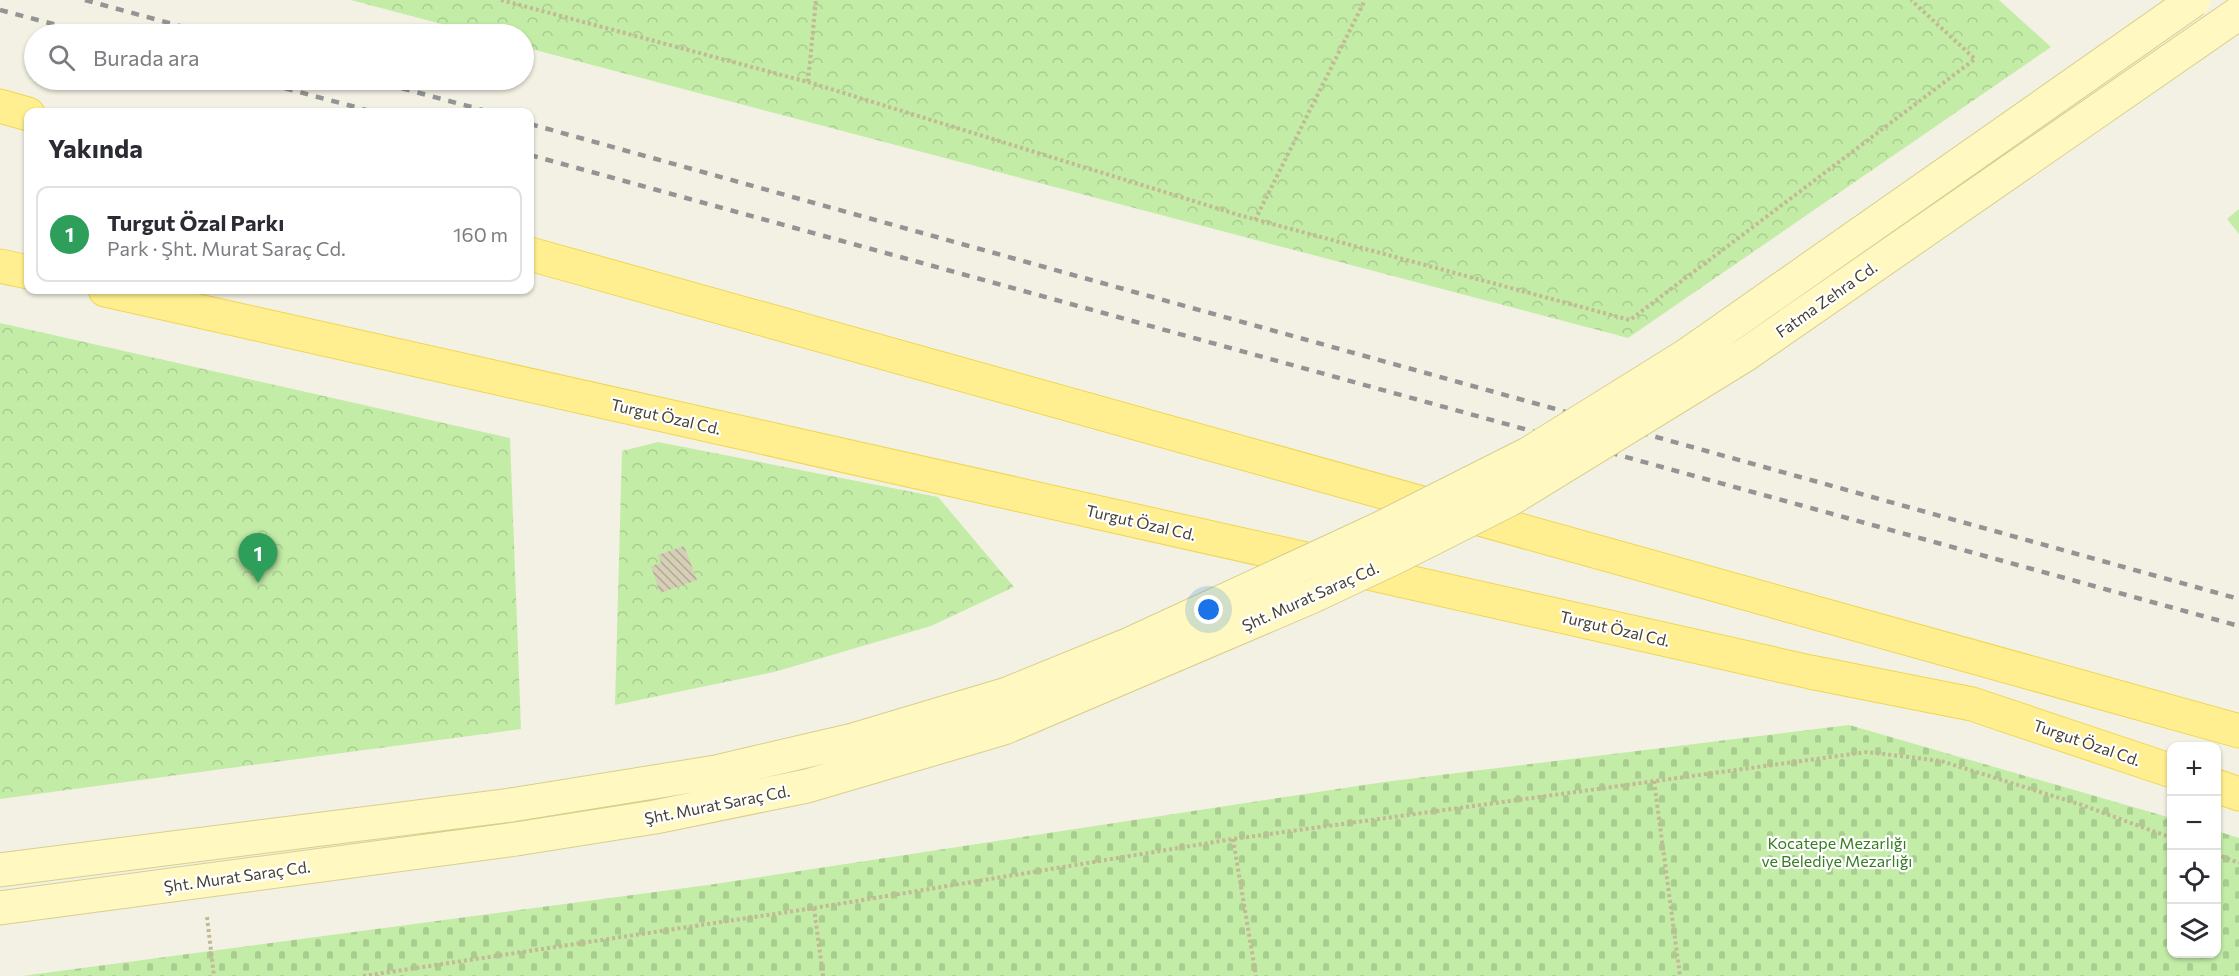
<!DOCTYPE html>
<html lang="tr">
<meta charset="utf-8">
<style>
body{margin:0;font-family:Commissioner,sans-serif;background:#f7f7f7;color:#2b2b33}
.controls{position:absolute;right:18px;bottom:18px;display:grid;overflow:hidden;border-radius:12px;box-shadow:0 2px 4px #0004}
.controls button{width:54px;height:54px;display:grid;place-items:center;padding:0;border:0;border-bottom:2px solid #e1e1e2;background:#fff;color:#2b2b33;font:30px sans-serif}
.you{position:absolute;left:1209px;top:610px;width:21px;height:21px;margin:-15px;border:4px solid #fff;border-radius:50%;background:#1a73e8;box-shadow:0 0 0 9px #1a73e833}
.badge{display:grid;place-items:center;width:39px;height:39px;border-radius:50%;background:#0b8043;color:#fff;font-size:20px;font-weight:700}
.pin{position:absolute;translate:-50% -50px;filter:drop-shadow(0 2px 3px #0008)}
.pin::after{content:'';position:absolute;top:32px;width:21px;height:18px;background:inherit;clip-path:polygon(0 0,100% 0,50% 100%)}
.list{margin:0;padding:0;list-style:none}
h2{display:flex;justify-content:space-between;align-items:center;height:78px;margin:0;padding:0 24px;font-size:26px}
h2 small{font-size:20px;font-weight:400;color:#7c7c81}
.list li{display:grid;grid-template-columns:39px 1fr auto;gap:18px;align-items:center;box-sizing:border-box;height:96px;margin:0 12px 12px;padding:0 12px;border:2px solid #e1e1e2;border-radius:12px}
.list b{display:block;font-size:22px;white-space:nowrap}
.list p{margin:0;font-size:20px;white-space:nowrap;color:#7c7c81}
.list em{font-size:20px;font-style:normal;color:#7c7c81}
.icon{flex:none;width:33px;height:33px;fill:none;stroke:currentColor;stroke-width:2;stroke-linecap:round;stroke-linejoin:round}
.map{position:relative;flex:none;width:2239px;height:976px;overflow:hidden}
.search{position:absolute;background:#fff;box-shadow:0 2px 4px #0004;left:24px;top:24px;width:510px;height:66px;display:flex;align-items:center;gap:15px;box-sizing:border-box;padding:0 21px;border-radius:33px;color:#7c7c81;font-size:22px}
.panel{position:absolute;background:#fff;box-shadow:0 2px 4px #0004;left:24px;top:108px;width:510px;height:186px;border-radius:12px}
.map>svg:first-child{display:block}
</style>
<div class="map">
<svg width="2239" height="976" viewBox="0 0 2239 976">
<defs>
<pattern id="cemetery-stones" width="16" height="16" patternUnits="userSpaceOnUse" patternTransform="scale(1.5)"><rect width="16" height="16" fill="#c3eca7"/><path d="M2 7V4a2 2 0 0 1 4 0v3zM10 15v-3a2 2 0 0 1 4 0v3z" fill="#a9cc90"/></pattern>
<pattern id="park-crowns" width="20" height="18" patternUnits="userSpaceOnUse" patternTransform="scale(1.5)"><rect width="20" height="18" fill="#c3eca7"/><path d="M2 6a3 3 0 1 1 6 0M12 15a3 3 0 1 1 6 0" fill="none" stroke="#a9cc90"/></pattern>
<pattern id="building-back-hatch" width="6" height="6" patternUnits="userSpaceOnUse" patternTransform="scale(1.5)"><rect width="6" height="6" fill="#d6ceb7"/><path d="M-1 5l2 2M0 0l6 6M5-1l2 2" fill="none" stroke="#afa995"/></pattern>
</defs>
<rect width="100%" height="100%" fill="#f3f1e3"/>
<!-- green -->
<path fill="#c3eca7" d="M 2239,209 L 2239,234 L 2227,219 Z"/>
<!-- cemetery -->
<path fill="url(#cemetery-stones)" d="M 1849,725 L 2171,818 L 2172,954 L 2216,954 L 2217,831 L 2239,838 L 2239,976 L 22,976 L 708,885 L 1384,782 Z"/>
<!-- park -->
<path fill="url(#park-crowns)" d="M 351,0 L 1999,0 L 2051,47 L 1628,338 L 524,47 L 524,34 L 479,34 Z
M 0,323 L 510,438 L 521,729 L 0,799 Z
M 658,442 L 938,497 L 1014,587 L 931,626 L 774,672 L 615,705 L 622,451 Z"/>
<!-- building -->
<path fill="url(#building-back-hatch)" d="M 684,546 L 697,580 L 660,593 L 651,566 L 661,563 L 658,555 Z"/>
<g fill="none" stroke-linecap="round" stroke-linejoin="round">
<defs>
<path id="secondary" d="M 0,870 L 511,805
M 0,908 L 516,839"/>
<path id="primary" d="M 0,106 L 28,114
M 530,254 L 2239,731
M 0,266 L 28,272
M 105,290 L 1810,672 L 1972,704 L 2172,771
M 2216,786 L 2239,794"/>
</defs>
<!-- secondary casing -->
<use href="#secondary" stroke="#d8cf8d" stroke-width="35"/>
<!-- primary casing -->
<use href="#primary" stroke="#efd655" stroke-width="35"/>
<!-- path -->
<path stroke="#c3b994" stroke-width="4" stroke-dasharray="3 3" stroke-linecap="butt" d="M 501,0 L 808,82 L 816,0
M 808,82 L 1239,215 L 1630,320 L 1975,59 L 1911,0
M 1255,220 L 1365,0
M 1654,781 L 1680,976
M 1233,839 L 1256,976
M 2216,854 L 2239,863
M 814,908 L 823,976
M 207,917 L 214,976
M 363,976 L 814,908 L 1233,839 L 1867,752 L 1941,761 L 2082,805 L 2172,838"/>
<!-- secondary -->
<use href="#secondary" stroke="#fff9c1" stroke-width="33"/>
<!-- primary -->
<use href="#primary" stroke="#ffef90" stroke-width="33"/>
<!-- rail -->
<path stroke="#949494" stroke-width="4.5" stroke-dasharray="8 8" stroke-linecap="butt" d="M 85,0 L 209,34
M 0,10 L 91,34
M 254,80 L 374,112
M 371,80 L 490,112
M 530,124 L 2239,599
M 530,155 L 2239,626"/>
<defs>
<path id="secondary-bridge" d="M 511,805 L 716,772 L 853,740 L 1007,694 L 1130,644 L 1379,529 L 1528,454 L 1687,355 L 2194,0
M 516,839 L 655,817 L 807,786 L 1004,728 L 1311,597 L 1396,557 L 1509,500 L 1745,355 L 2239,13"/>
</defs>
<!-- secondary-bridge casing -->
<use href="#secondary-bridge" stroke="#d8cf8d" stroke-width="35" stroke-linecap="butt"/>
<!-- secondary-bridge -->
<use href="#secondary-bridge" stroke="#fff9c1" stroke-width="33"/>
</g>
<g text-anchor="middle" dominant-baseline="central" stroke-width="4.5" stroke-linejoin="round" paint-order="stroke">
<!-- street labels -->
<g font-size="16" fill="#464133" stroke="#fff">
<text transform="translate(1826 299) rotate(-35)">Fatma Zehra Cd.</text>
<text transform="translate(666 416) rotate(13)">Turgut Özal Cd.</text>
<text transform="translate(1141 522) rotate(13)">Turgut Özal Cd.</text>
<text transform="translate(1310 596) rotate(-24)">Şht. Murat Saraç Cd.</text>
<text transform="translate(1615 628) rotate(13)">Turgut Özal Cd.</text>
<text transform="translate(2087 742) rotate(19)">Turgut Özal Cd.</text>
<text transform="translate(717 804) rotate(-11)">Şht. Murat Saraç Cd.</text>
<text transform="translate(237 876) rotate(-8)">Şht. Murat Saraç Cd.</text>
</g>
<!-- park labels -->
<g font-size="16" fill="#367c21" stroke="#fff">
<text x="1837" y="842">Kocatepe Mezarlığı<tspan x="1837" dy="18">ve Belediye Mezarlığı</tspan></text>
</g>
</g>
</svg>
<div class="controls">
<button>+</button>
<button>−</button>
<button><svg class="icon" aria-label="locate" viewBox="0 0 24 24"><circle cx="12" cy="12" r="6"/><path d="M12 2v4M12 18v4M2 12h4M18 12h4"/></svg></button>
<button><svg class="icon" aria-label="layers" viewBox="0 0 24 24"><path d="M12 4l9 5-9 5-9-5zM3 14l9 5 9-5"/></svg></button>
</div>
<div class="you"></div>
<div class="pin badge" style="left:258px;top:583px;background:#2e9e5b">1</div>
<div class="search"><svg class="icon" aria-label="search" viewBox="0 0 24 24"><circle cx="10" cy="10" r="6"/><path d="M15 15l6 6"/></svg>Burada ara</div>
<section class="panel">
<h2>Yakında<small></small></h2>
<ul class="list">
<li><span class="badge" style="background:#2e9e5b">1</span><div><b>Turgut Özal Parkı</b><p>Park · Şht. Murat Saraç Cd.</p></div><em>160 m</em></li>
</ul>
</section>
</div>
